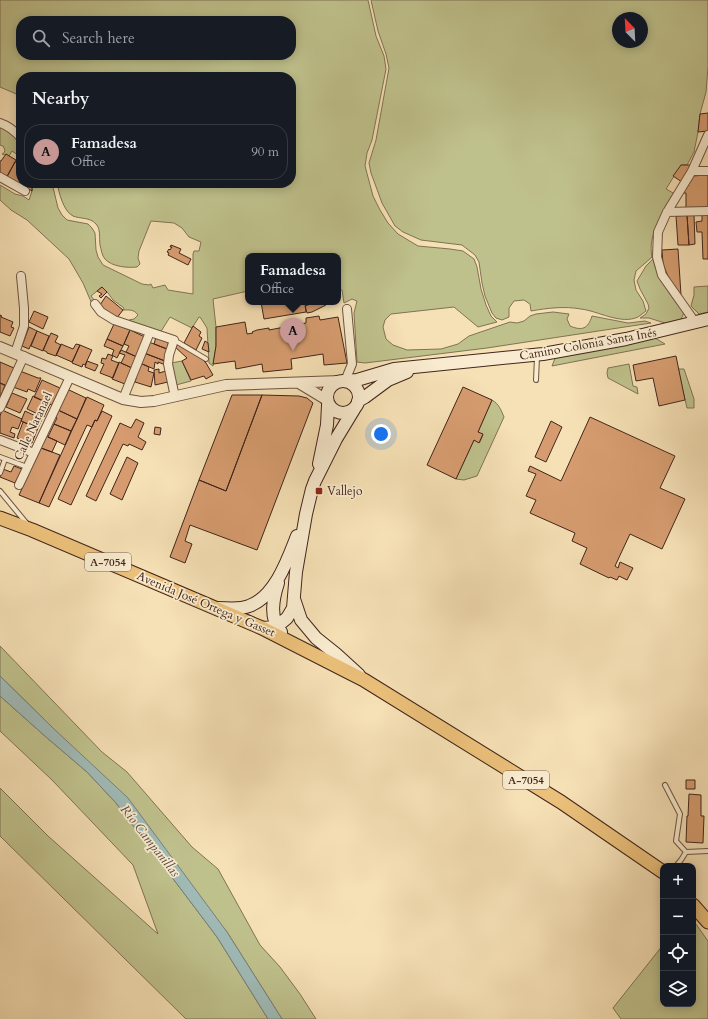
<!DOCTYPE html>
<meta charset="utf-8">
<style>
body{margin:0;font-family:Cardo,serif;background:#242831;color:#f1f3f6}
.controls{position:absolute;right:12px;bottom:12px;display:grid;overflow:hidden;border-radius:8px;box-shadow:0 2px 10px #0003}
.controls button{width:36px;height:36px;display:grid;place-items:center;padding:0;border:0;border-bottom:1px solid #363941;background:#171b24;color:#f1f3f6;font:20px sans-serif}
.compass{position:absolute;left:612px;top:12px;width:36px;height:36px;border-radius:50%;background:#171b24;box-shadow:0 2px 10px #0003;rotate:336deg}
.you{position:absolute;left:381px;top:434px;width:14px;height:14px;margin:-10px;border:3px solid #fff;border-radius:50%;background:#1a73e8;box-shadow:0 0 0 6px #1a73e833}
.badge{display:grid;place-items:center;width:26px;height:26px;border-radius:50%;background:#c59692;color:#111;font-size:13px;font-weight:700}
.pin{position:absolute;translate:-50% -33px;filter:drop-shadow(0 1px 2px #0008)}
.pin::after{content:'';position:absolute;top:21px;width:14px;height:12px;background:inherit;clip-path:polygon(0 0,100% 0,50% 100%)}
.popup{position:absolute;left:245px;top:253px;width:96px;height:52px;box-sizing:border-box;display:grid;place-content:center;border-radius:8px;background:#171b24;filter:drop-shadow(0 1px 3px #0005);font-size:13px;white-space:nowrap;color:#9ea1a6}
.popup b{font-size:15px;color:#f1f3f6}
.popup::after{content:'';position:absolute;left:50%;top:100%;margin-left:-8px;border:8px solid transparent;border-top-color:#171b24}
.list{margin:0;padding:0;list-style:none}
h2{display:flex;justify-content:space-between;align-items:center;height:52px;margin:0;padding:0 16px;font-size:17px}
h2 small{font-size:13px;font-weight:400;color:#9ea1a6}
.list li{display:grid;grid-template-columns:26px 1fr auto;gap:12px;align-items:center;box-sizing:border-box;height:56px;margin:0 8px 8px;padding:0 8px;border:1px solid #363941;border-radius:16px}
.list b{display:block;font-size:15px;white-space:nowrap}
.list p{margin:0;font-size:13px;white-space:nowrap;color:#9ea1a6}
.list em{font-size:13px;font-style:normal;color:#9ea1a6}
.icon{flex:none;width:22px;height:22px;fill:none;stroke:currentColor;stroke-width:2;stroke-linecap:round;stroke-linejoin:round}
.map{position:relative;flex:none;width:708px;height:1019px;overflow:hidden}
.search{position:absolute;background:#171b24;box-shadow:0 2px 10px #0003;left:16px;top:16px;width:280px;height:44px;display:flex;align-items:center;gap:10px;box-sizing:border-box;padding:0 14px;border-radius:16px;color:#9ea1a6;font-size:15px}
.panel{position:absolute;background:#171b24;box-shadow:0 2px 10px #0003;left:16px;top:72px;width:280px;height:116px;border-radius:16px}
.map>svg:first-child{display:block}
</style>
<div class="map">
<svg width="708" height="1019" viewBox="0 0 708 1019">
<rect width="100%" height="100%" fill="#f6e0b5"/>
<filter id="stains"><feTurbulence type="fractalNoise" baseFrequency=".005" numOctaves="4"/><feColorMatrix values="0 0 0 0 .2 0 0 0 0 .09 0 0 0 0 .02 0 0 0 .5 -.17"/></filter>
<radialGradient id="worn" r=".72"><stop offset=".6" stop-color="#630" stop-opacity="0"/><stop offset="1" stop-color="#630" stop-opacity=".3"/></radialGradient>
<!-- green -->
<path fill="#bfc18c" stroke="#807354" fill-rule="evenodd" d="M 0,0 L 368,0 L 376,36 L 384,56 L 386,69 L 372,140 L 367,153 L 365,166 L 373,196 L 380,210 L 388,223 L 398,234 L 418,246 L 450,249 L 463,251 L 474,259 L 477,267 L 481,289 L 486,305 L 491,316 L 497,322 L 478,327 L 454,307 L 391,314 L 385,320 L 383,327 L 386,339 L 393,345 L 407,350 L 441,349 L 458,344 L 469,336 L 510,322 L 517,323 L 524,321 L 530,316 L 536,314 L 553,312 L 569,314 L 567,319 L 570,326 C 582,331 588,329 592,316 L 628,323 L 645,321 L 651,323 L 487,348 L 365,363 L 357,362 L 354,313 L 357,301 L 352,299 L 344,303 L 342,290 L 338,290 L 338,256 L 248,256 L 248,291 L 213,299 L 216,327 L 216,346 L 213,366 L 209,363 L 207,328 L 200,317 L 199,317 L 192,328 L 170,317 L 160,333 L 128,323 L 129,320 L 134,319 L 138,315 C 134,309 129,310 123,310 L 124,308 L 113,300 L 108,293 L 102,287 L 91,296 L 95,301 L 92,304 L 83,283 L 69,259 L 27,220 L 11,210 L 0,200 L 0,185 L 15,194 L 23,196 L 29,200 L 32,191 L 32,183 L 52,183 L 58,208 L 62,215 L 67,220 L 88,224 L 92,228 L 95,233 L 96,250 L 98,257 L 103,265 L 142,284 L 149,285 L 151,284 L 153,288 L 165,285 L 168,290 L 193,294 L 193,254 L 194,251 L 199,251 L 201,242 L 189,237 L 182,228 L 174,223 L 151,221 L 139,251 L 138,258 L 140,264 L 137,267 C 128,268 112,267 105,259 C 102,256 101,249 100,245 C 99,238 101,229 96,224 C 90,217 80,219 73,216 C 63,211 59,192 57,183 L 291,183 L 291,77 L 21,77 L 21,96 L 0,87 ZM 21,21 L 291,21 L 291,55 L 21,55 Z
M 371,0 L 708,0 L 708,67 L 706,92 L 700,114 L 698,132 L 694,152 L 687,165 L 681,165 L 666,189 L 675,194 C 664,212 647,234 652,257 L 636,271 L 634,280 L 636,290 L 643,301 L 646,311 C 643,313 641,315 638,317 C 621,325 598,311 581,309 C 564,306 548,308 531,311 L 530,304 L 524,300 L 514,301 L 509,308 L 509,317 L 502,320 L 496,318 L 492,313 L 485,296 L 482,283 L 479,262 L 475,255 L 462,245 L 421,240 L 403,232 L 395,226 L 382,203 L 371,173 L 369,163 L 376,140 L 389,68 L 386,54 L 378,31 ZM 618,18 L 642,18 L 642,42 L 618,42 Z
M 0,125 L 9,129 L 21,142 L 21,157 L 12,151 L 9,156 L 6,154 L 5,155 L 2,154 L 4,153 L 5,150 L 3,146 L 0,145 Z
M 653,259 C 657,279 672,297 684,313 L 680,321 L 668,324 L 649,318 L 640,318 L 646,314 L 649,308 L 648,304 L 640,289 L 637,281 L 646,266 Z
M 708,286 L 708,312 L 699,314 L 691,306 L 694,295 L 694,287 Z
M 655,338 L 665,344 L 552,366 L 556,356 Z
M 182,361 L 191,381 L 176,385 L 171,363 Z
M 629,364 L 633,386 L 637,387 L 638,394 L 608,378 L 607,373 L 608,368 Z
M 678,369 L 684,369 L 694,399 L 694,408 L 687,408 Z
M 492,400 C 499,404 501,410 504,417 L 477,476 L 464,480 L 456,479 L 474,440 L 480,442 L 483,435 L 478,432 Z
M 0,646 L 102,752 L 127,772 L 192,847 L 218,869 L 260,945 L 280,967 L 300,994 L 316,1019 L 282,1019 L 227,932 L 53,728 L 0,676 Z
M 0,696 L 46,737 L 87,772 L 116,803 L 217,937 L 268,1019 L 186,1019 L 0,836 L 0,788 L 48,836 L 158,934 L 133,865 L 52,780 L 0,731 Z
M 693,920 L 708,941 L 708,1019 L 621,1019 L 613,1008 L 663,945 L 663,1004 L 693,1004 Z"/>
<!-- water -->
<path fill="#a0bbb7" stroke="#7a7f79" d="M 0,676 L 53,728 L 128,798 L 227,932 L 282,1019 L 268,1019 L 217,937 L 116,803 L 87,772 L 46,737 L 0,696 Z"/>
<!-- building -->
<path fill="#d69c6f" stroke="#41251c" d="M 708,113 L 708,131 L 698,132 L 700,114 Z
M 6,154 L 16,160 L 7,177 L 0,173 L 0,161 L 1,161 Z
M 15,162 L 21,162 L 21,179 L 19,184 L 6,178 Z
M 681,165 L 691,165 L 682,182 L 673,176 Z
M 708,175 L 708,207 L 686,208 L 686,193 L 683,193 L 692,176 Z
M 21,179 L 21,183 L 32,183 L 32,191 L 19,184 Z
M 702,214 L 708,214 L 708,259 L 703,259 L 702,232 L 697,232 L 696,222 L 702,221 Z
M 687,215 L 689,245 L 678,245 L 676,216 Z
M 687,215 L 694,215 L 695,244 L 689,245 Z
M 171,245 L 181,249 L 179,253 L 191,259 L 188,265 L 168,255 L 169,253 L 167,252 L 169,249 L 170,250 L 172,247 L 170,247 Z
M 678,249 L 681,295 L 675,289 L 667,274 L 663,264 L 662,250 Z
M 102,287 L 107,292 L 101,298 L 99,296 L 102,294 L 97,291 Z
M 106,296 L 123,310 L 116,319 L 105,311 L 100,305 Z
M 261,302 L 305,302 L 306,312 L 264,319 Z
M 316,302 L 324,302 L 326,305 L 312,312 L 307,313 L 305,306 Z
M 34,311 L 48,317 L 43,329 L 29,322 Z
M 0,315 L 2,316 L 1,317 L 13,322 L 11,327 L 14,328 L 10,336 L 0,332 Z
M 319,316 L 320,320 L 338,317 L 347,363 L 324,365 L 323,354 L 291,359 L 292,369 L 263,372 L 262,364 L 236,369 L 235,361 L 213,364 L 216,346 L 216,327 L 245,322 L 247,334 L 253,333 L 252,332 L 257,330 L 269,328 L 269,330 L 306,323 L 306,318 Z
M 114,324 L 130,330 L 123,346 L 107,339 Z
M 193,326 L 201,332 L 199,336 L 202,338 L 196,350 L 184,343 Z
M 29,327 L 37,331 L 29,349 L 22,346 Z
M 130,330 L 145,337 L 137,357 L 126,352 L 129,346 L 124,344 Z
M 37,331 L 49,336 L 43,351 L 31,346 Z
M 51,333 L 58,336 L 55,342 L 61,345 L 56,356 L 47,353 L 47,352 L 43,350 Z
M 156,337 L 169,340 L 167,349 L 154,344 Z
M 107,339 L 123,346 L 117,358 L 112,355 L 114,350 L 104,346 Z
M 205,341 L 208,343 L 209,352 L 202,349 Z
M 149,342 L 167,349 L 165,361 L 144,353 Z
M 61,344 L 73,349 L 76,344 L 80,345 L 72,362 L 56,355 Z
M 176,344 L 200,357 L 206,363 L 213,375 L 206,379 L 204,376 L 191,380 L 182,361 L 187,358 L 174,346 Z
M 80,345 L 92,350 L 85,365 L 83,364 L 82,367 L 72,363 Z
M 121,350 L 137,357 L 132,368 L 121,363 L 125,355 L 119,353 Z
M 144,353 L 165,361 L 165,364 L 163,364 L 158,362 L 158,364 L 155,362 L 154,369 L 140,363 Z
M 108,354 L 113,356 L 111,360 L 119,363 L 113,378 L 100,373 L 104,364 L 101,363 L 102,358 L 106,359 Z
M 676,356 L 685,400 L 659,406 L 653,378 L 636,381 L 633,365 Z
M 87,361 L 98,365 L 95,371 L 85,367 Z
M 0,362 L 14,368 L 6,386 L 0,383 Z
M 119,362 L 132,368 L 125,384 L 112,379 Z
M 140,363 L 149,367 L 148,371 L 154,373 L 151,387 L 135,382 Z
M 159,369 L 159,373 L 166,371 L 168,382 L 155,385 L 154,370 Z
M 20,371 L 38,378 L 41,378 L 35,392 L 28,389 L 27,392 L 13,387 Z
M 42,380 L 60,388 L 52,405 L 34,397 Z
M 0,383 L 5,385 L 0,398 Z
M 463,387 L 492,400 L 478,432 L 483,434 L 479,443 L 474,440 L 456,479 L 427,465 Z
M 67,389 L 86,398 L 77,419 L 58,410 Z
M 12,393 L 27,399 L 20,413 L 6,407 Z
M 232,395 L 262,395 L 226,491 L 199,480 Z
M 262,395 L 299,396 L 307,398 L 313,403 L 257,550 L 190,525 L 185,541 L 192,544 L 185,563 L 170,557 L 199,480 L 226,491 Z
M 33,396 L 50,404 L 44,417 L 27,409 Z
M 87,397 L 104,405 L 97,421 L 95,420 L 92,427 L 87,425 L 49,507 L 39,503 Z
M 2,410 L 22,419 L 18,429 L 12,427 L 10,432 L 15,434 L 14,438 L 0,433 L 0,416 Z
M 58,410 L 77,419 L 71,431 L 54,424 L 57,418 L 55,416 Z
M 25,411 L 42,419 L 38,428 L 21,421 Z
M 102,411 L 112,416 L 71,505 L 58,499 L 95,420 L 97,421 Z
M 590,417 L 675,456 L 660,488 L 685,499 L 662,549 L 630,534 L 615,566 L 618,568 L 620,562 L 633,568 L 627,580 L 619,576 L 617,580 L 610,577 L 609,578 L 580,564 L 587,548 L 572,541 L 575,533 L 530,513 L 536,500 L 526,496 L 536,474 L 528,471 L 530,466 L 561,481 Z
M 136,419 L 144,423 L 138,437 L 146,442 L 142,450 L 129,444 L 128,446 L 123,444 L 96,501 L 86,496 L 120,423 L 131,428 Z
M 551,421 L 562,427 L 546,462 L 535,457 Z
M 23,422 L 38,428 L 32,443 L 17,438 Z
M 54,424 L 71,431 L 65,445 L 48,437 Z
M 155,427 L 161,428 L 160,435 L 154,434 Z
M 46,436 L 57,441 L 52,452 L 41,448 Z
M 41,448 L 60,455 L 39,503 L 19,495 Z
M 127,457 L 138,463 L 122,500 L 110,494 Z
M 14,466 L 22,469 L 15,483 L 0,477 L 0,468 L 11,472 Z
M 686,780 L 695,780 L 695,789 L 686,789 Z
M 689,794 L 701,795 L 701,816 L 704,816 L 703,843 L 686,842 L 687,816 L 688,816 Z"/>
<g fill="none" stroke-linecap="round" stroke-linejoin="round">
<defs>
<path id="service" d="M 174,340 L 206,359
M 536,380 L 537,357
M 0,457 L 27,467
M 0,473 L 5,459
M 0,491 L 28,525
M 665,785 L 680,814 L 676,841 L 686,852 L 681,860 L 676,866
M 686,852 L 708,851"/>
<path id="minor" d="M 0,123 C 9,126 15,131 21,138
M 692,171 L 708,171
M 0,177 L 25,191
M 667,212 L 708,211
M 95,304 L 101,312 L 114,320 L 174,340 L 169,355 L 168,364 L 175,397
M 695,322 L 662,275 L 657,257 L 658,232 L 667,212 L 692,171 L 708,135
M 15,353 L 24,326 L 24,308 L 21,276
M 345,381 L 352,364 L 347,309
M 123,399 L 150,332
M 0,408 L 24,356
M 0,440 L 34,453
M 19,485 L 70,377"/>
<path id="tertiary" d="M 0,347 L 123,399 L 141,402 L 154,401 L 226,385 L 340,381
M 299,383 L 327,400"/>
<path id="secondary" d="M 345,381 L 357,380 L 394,369 L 543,354 L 626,339 L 708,319
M327 397a16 16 0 1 1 32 0a16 16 0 1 1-32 0Z
M 358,401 L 365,397 L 388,380 L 407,372
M 319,464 L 327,425 L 328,405
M 278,583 C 273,599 269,618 281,632
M 294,599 L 301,620 L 316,638 L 336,654 L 359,675
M 218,608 C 228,608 239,610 249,606 C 275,597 288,559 297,536
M 262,628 L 276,627 L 287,618 L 293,608 L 296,572 L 306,514 L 312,489 L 315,481 L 336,439 L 356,406"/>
<path id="primary" d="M 0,518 L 32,530 L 262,628 L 364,680 L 561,802 L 663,872
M 693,905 L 708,922"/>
</defs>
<!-- service casing -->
<use href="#service" stroke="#6e5442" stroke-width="6"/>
<!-- minor casing -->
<use href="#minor" stroke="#6e5442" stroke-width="10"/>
<!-- tertiary casing -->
<use href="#tertiary" stroke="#6e5442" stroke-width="12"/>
<!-- secondary casing -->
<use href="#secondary" stroke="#41251c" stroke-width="14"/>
<!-- primary casing -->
<use href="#primary" stroke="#41251c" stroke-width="15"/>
<!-- service -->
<use href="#service" stroke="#f9ebcf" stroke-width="4"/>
<!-- minor -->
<use href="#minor" stroke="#f9ebcf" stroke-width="8"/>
<!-- tertiary -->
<use href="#tertiary" stroke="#f9ebcf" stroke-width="10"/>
<!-- secondary -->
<use href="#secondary" stroke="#f9ebcf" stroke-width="12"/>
<!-- primary -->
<use href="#primary" stroke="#ebc07a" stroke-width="13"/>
</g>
<!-- markers -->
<rect fill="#8f2418" stroke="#f9ebcf" stroke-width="1.5" x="315" y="487" width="8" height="8" rx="2"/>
<g text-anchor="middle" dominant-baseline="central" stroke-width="3.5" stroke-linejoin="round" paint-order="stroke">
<!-- shield labels -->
<g fill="#f9ebcf" stroke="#786052" stroke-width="1">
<rect x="85" y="553" width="46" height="18" rx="3"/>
<rect x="503" y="771" width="46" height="18" rx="3"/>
</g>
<g font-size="11" font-weight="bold" fill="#41251c">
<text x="108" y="562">A-7054</text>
<text x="526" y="780">A-7054</text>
</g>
<!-- street labels -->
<g font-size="12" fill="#41251c" stroke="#f9ebcf">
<text transform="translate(588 344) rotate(-10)">Camino Colonia Santa Inés</text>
<text transform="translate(33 426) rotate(-65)">Calle Natanael</text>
<text transform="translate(206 604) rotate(23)">Avenida José Ortega y Gasset</text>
</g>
<!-- poi labels -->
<g font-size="12" fill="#41251c" stroke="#f9ebcf" text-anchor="start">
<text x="327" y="491">Vallejo</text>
</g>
<!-- water labels -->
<g font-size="13" font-style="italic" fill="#594a43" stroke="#f9ebcf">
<text transform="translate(150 841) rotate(52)">Río Campanillas</text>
</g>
</g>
<rect width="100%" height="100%" filter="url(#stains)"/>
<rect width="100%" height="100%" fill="url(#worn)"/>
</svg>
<div class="controls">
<button>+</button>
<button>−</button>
<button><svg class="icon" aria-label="locate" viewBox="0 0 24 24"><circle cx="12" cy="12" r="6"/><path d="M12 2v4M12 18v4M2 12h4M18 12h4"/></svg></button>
<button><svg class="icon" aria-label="layers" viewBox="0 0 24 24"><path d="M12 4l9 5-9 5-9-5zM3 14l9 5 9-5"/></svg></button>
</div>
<svg class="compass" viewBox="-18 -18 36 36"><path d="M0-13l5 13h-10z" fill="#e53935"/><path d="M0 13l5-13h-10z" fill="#9ea1a6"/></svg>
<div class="you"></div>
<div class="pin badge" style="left:293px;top:351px">A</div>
<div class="popup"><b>Famadesa</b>Office</div>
<div class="search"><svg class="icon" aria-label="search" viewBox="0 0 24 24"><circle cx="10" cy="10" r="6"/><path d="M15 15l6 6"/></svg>Search here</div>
<section class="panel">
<h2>Nearby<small></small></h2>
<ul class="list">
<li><span class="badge">A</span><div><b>Famadesa</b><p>Office</p></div><em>90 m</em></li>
</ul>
</section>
</div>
